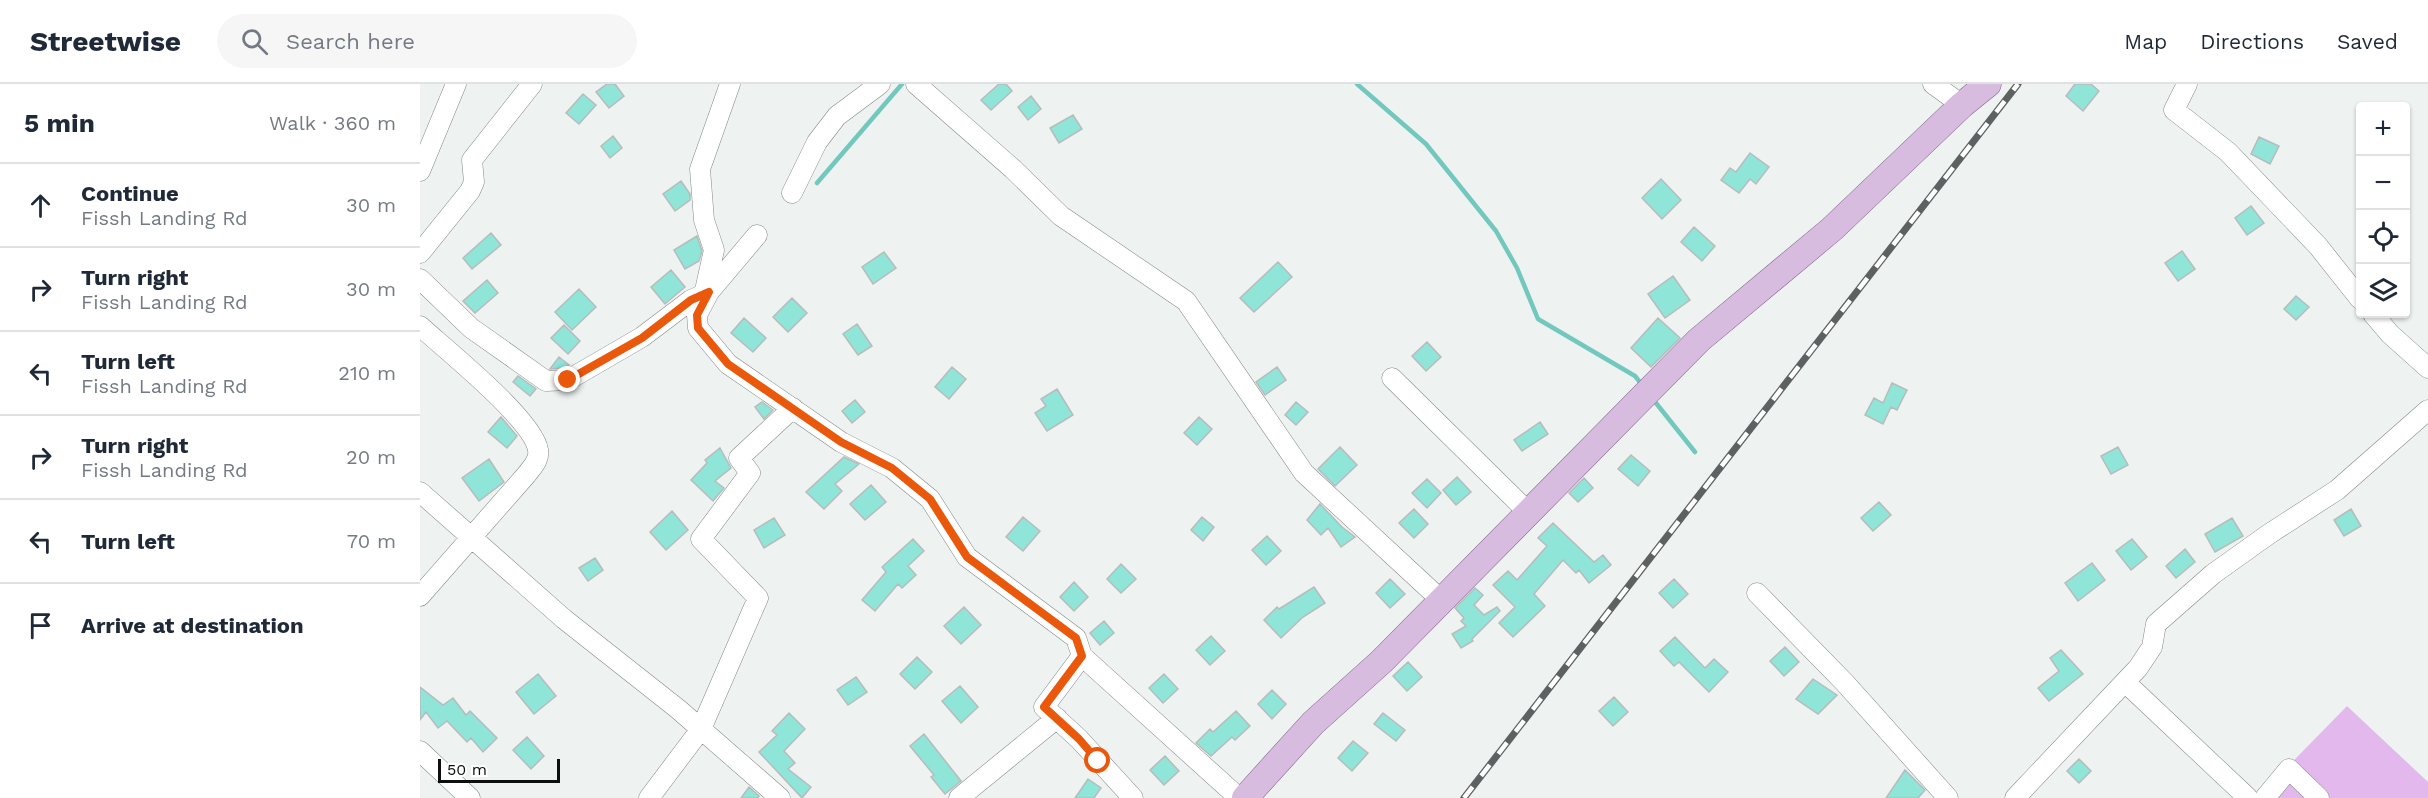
<!DOCTYPE html>
<meta charset="utf-8">
<style>
body{margin:0;font-family:"Work Sans",sans-serif;background:#f6f6f7;color:#1f2937}
.controls{position:absolute;right:18px;top:18px;display:grid;overflow:hidden;border-radius:6px;box-shadow:0 2px 4px #0004}
.controls button{width:54px;height:54px;display:grid;place-items:center;padding:0;border:0;border-bottom:2px solid #e0e1e3;background:#fff;color:#1f2937;font:30px sans-serif}
.scale{position:absolute;left:18px;bottom:15px;width:122px;box-sizing:border-box;padding-left:6px;border:3px solid #0d0f0f;border-top:0;font-size:16px;line-height:21px;white-space:nowrap;color:#0d0f0f;-webkit-text-stroke:4px #fff;paint-order:stroke}
.stop{position:absolute;width:18px;height:18px;margin:-14px;border:4px solid #ea580c;border-radius:50%;background:#fff}
.stop.end{background:#ea580c;border-color:#fff;box-shadow:0 2px 6px #0008}
.list{margin:0;padding:0;list-style:none}
h2{display:flex;justify-content:space-between;align-items:center;height:78px;margin:0;padding:0 24px;font-size:26px}
h2 small{font-size:20px;font-weight:400;color:#747a83}
.list li{display:grid;grid-template-columns:39px 1fr auto;gap:18px;align-items:center;box-sizing:border-box;height:84px;padding:0 24px;border-top:2px solid #e0e1e3}
.list b{display:block;font-size:22px;white-space:nowrap}
.list p{margin:0;font-size:20px;white-space:nowrap;color:#747a83}
.list em{font-size:20px;font-style:normal;color:#747a83}
.icon{flex:none;width:33px;height:33px;fill:none;stroke:currentColor;stroke-width:2;stroke-linecap:round;stroke-linejoin:round}
.map{position:relative;flex:none;width:2008px;height:714px;overflow:hidden}
header{display:flex;align-items:center;gap:36px;box-sizing:border-box;height:84px;padding:0 30px;background:#fff;border-bottom:2px solid #e0e1e3}
header strong{font-size:28px}
nav{display:flex;gap:33px;margin-inline-start:auto;font-size:21px}
.search{width:420px;height:54px;background:#f6f6f7;display:flex;align-items:center;gap:15px;box-sizing:border-box;padding:0 21px;border-radius:33px;color:#747a83;font-size:22px}
main{display:flex}
aside{flex:1;background:#fff}
.map>svg:first-child{display:block}
</style>
<header>
<strong>Streetwise</strong>
<div class="search"><svg class="icon" aria-label="search" viewBox="0 0 24 24"><circle cx="10" cy="10" r="6"/><path d="M15 15l6 6"/></svg>Search here</div>
<nav><a>Map</a><a>Directions</a><a>Saved</a></nav>
</header>
<main>
<aside>
<h2>5 min<small>Walk · 360 m</small></h2>
<ul class="list">
<li><svg class="icon" aria-label="ahead" viewBox="0 0 24 24"><path d="M12 20V5M6 11l6-6 6 6"/></svg><div><b>Continue</b><p>Fissh Landing Rd</p></div><em>30 m</em></li>
<li><svg class="icon" aria-label="right" viewBox="0 0 24 24"><path d="M7 20v-9h11M14 6l5 5-5 5"/></svg><div><b>Turn right</b><p>Fissh Landing Rd</p></div><em>30 m</em></li>
<li><svg class="icon" aria-label="left" viewBox="0 0 24 24"><path d="M17 20v-9H6M10 6l-5 5 5 5"/></svg><div><b>Turn left</b><p>Fissh Landing Rd</p></div><em>210 m</em></li>
<li><svg class="icon" aria-label="right" viewBox="0 0 24 24"><path d="M7 20v-9h11M14 6l5 5-5 5"/></svg><div><b>Turn right</b><p>Fissh Landing Rd</p></div><em>20 m</em></li>
<li><svg class="icon" aria-label="left" viewBox="0 0 24 24"><path d="M17 20v-9H6M10 6l-5 5 5 5"/></svg><div><b>Turn left</b></div><em>70 m</em></li>
<li><svg class="icon" aria-label="arrive" viewBox="0 0 24 24"><path d="M6 21V4h12l-3 4 3 4H6"/></svg><div><b>Arrive at destination</b></div></li>
</ul>
</aside>
<div class="map">
<svg width="2008" height="714" viewBox="0 0 2008 714">
<rect width="100%" height="100%" fill="#eef3f2"/>
<!-- green -->
<path fill="#e3b9ed" d="M 1927,622 L 2008,698 L 2008,714 L 1837,714 Z"/>
<g fill="none" stroke-linecap="round" stroke-linejoin="round">
<!-- stream -->
<path stroke="#72c8bc" stroke-width="4.5" d="M 937,0 L 1006,60 L 1076,147 L 1097,184 L 1118,235 L 1215,292 L 1223,302
M 397,99 L 482,0
M 1232,314 L 1275,368"/>
</g>
<!-- building -->
<path fill="#8fe5d8" stroke="#b7bcbb" stroke-width="1.5" d="M 187,0 L 195,0 L 204,12 L 189,24 L 176,8 Z
M 579,0 L 586,0 L 592,7 L 571,26 L 561,16 Z
M 1655,0 L 1671,0 L 1679,7 L 1663,27 L 1646,12 Z
M 163,10 L 176,21 L 159,40 L 146,29 Z
M 611,12 L 621,25 L 608,36 L 598,23 Z
M 653,31 L 662,45 L 639,59 L 630,44 Z
M 193,52 L 202,64 L 190,74 L 181,62 Z
M 1839,53 L 1859,62 L 1850,80 L 1831,70 Z
M 1330,69 L 1349,83 L 1336,100 L 1330,95 L 1319,109 L 1301,96 L 1310,84 L 1316,88 Z
M 1241,95 L 1261,116 L 1242,135 L 1222,114 Z
M 261,97 L 270,110 L 270,116 L 255,127 L 243,110 Z
M 1831,122 L 1844,139 L 1827,151 L 1815,134 Z
M 1274,143 L 1295,162 L 1282,177 L 1261,158 Z
M 71,149 L 81,161 L 52,185 L 43,174 Z
M 277,152 L 282,167 L 279,177 L 265,185 L 254,166 Z
M 1762,167 L 1775,185 L 1758,197 L 1745,179 Z
M 464,168 L 476,184 L 453,200 L 442,183 Z
M 858,178 L 872,193 L 834,228 L 820,214 Z
M 251,186 L 265,203 L 245,220 L 231,203 Z
M 1253,192 L 1270,216 L 1245,234 L 1228,210 Z
M 67,196 L 78,209 L 55,229 L 43,217 Z
M 159,205 L 176,223 L 152,246 L 135,228 Z
M 1876,212 L 1889,223 L 1876,236 L 1864,225 Z
M 372,214 L 387,229 L 368,248 L 353,233 Z
M 324,234 L 346,254 L 333,268 L 311,249 Z
M 1238,234 L 1260,254 L 1231,283 L 1211,264 Z
M 437,240 L 452,262 L 438,271 L 423,250 Z
M 144,241 L 160,257 L 148,270 L 131,254 Z
M 1007,258 L 1021,273 L 1006,287 L 992,272 Z
M 139,273 L 149,281 L 145,284 L 130,285 Z
M 532,283 L 546,295 L 529,315 L 515,303 Z
M 857,283 L 866,296 L 845,311 L 836,298 Z
M 98,292 L 116,305 L 110,312 L 93,298 Z
M 1472,299 L 1487,306 L 1477,326 L 1471,323 L 1463,340 L 1445,331 L 1454,314 L 1463,319 Z
M 637,305 L 653,331 L 627,347 L 615,329 L 626,322 L 621,315 Z
M 435,316 L 445,328 L 432,339 L 422,327 Z
M 342,318 L 353,326 L 344,335 L 335,323 Z
M 876,318 L 888,328 L 876,341 L 865,331 Z
M 81,333 L 97,352 L 87,364 L 68,348 Z
M 779,333 L 792,345 L 777,361 L 764,349 Z
M 1120,338 L 1128,350 L 1102,367 L 1094,356 Z
M 920,363 L 937,381 L 915,402 L 898,385 Z
M 1698,363 L 1708,381 L 1691,390 L 1681,372 Z
M 300,364 L 311,384 L 295,397 L 304,404 L 293,417 L 271,396 L 287,379 L 285,376 Z
M 1211,371 L 1230,387 L 1218,402 L 1198,385 Z
M 424,373 L 439,380 L 415,400 L 422,407 L 404,425 L 386,408 Z
M 69,375 L 84,398 L 59,417 L 42,394 Z
M 1037,393 L 1051,408 L 1036,421 L 1023,406 Z
M 1164,394 L 1173,404 L 1158,418 L 1149,409 Z
M 1007,395 L 1021,409 L 1007,424 L 992,409 Z
M 451,401 L 466,418 L 445,436 L 430,420 Z
M 1459,418 L 1471,431 L 1453,447 L 1441,434 Z
M 900,420 L 922,443 L 935,453 L 921,463 L 908,444 L 901,451 L 887,436 Z
M 994,425 L 1008,440 L 994,454 L 979,439 Z
M 1931,425 L 1941,442 L 1924,452 L 1914,436 Z
M 252,427 L 268,446 L 246,466 L 230,448 Z
M 603,433 L 620,447 L 603,467 L 586,453 Z
M 782,433 L 794,443 L 783,457 L 771,446 Z
M 354,434 L 365,451 L 344,464 L 334,446 Z
M 1812,434 L 1823,452 L 1795,468 L 1785,450 Z
M 1133,439 L 1174,478 L 1183,471 L 1191,481 L 1169,499 L 1159,486 L 1156,489 L 1143,476 L 1114,510 L 1125,522 L 1093,553 L 1079,539 L 1095,523 L 1073,501 L 1088,487 L 1097,496 L 1127,462 L 1118,454 Z
M 847,452 L 861,467 L 846,481 L 832,466 Z
M 493,455 L 504,467 L 488,482 L 496,491 L 482,504 L 478,500 L 455,527 L 442,516 L 466,488 L 462,483 Z
M 1712,455 L 1727,473 L 1711,486 L 1696,467 Z
M 1765,465 L 1775,478 L 1756,494 L 1746,482 Z
M 175,474 L 183,486 L 168,497 L 159,484 Z
M 1672,479 L 1685,496 L 1658,517 L 1645,499 Z
M 701,480 L 716,495 L 701,509 L 687,495 Z
M 970,495 L 985,510 L 970,524 L 956,509 Z
M 1254,495 L 1268,510 L 1253,524 L 1239,509 Z
M 654,498 L 668,513 L 654,527 L 640,513 Z
M 894,503 L 905,519 L 883,533 L 861,554 L 844,536 L 857,523 L 859,525 Z
M 1055,504 L 1063,511 L 1054,521 L 1064,531 L 1077,523 L 1080,527 L 1052,555 L 1053,557 L 1041,564 L 1032,550 L 1046,542 L 1041,537 L 1044,534 L 1035,524 Z
M 544,523 L 561,541 L 541,560 L 524,542 Z
M 684,537 L 694,549 L 680,561 L 670,549 Z
M 791,552 L 805,567 L 790,581 L 776,566 Z
M 1255,553 L 1285,584 L 1294,575 L 1308,588 L 1289,608 L 1259,578 L 1254,582 L 1240,567 Z
M 1365,563 L 1379,578 L 1364,592 L 1350,577 Z
M 1641,566 L 1663,590 L 1629,617 L 1618,604 L 1639,587 L 1630,574 Z
M 497,573 L 512,588 L 495,605 L 480,590 Z
M 988,578 L 1002,593 L 987,607 L 973,592 Z
M 118,590 L 136,612 L 114,630 L 96,608 Z
M 744,590 L 758,605 L 743,619 L 729,604 Z
M 436,593 L 447,608 L 428,621 L 417,606 Z
M 1393,595 L 1417,611 L 1398,630 L 1376,615 Z
M 540,602 L 558,623 L 541,639 L 522,617 Z
M 0,603 L 23,621 L 33,614 L 46,631 L 50,627 L 77,654 L 63,668 L 51,654 L 47,658 L 27,637 L 18,644 L 6,628 L 0,636 Z
M 852,606 L 866,620 L 852,635 L 838,620 Z
M 1194,613 L 1208,628 L 1193,642 L 1179,627 Z
M 816,627 L 830,642 L 815,656 L 812,653 L 791,672 L 776,659 L 790,645 L 793,648 Z
M 369,629 L 385,645 L 364,667 L 375,679 L 368,685 L 391,703 L 382,714 L 339,668 L 357,651 L 352,647 Z
M 963,629 L 985,646 L 976,657 L 954,640 Z
M 504,650 L 541,697 L 525,710 L 511,693 L 514,691 L 490,662 Z
M 107,653 L 124,672 L 111,685 L 93,666 Z
M 933,657 L 948,669 L 932,687 L 918,674 Z
M 745,672 L 759,687 L 744,701 L 730,686 Z
M 1659,675 L 1671,687 L 1659,699 L 1647,687 Z
M 1485,686 L 1505,706 L 1498,714 L 1466,714 Z
M 668,695 L 681,704 L 674,714 L 655,714 Z
M 329,703 L 339,712 L 338,714 L 321,714 Z"/>
<g fill="none" stroke-linecap="round" stroke-linejoin="round">
<defs>
<path id="minor" d="M 310,0 L 280,85 L 284,136 L 294,166 L 286,202 L 289,208 L 277,231 L 278,244 L 308,280 L 421,358 L 472,384 L 510,415 L 547,473 L 656,554 L 662,572 L 624,623 L 659,655 L 713,714
M 496,0 L 593,85 L 641,132 L 766,217 L 884,389 L 1020,515
M 1513,0 L 1542,21
M 1767,0 L 1754,26 L 1808,68 L 1898,162 L 1940,215
M 0,87 L 36,0
M 372,109 L 397,58 L 417,32 L 460,0
M 0,169 L 50,107 L 54,98 L 52,76 L 112,0
M 0,195 L 51,244 L 126,297 L 148,296 L 222,253 L 271,216 L 289,208 L 337,151
M 1953,230 L 1970,250 L 2008,284
M 0,242 C 25,265 114,336 118,366 C 120,376 112,383 107,390 L 0,512
M 972,294 L 1107,427
M 0,408 L 144,535 L 258,625 L 360,714
M 1337,509 L 1425,599 L 1528,714
M 662,572 L 819,714
M 1706,599 L 1828,714
M 0,667 L 50,714
M 229,714 L 281,645 L 338,514 L 281,455 L 330,389 L 319,374 L 373,324
M 539,714 L 637,634
M 1595,714 L 1718,584 L 1732,563 L 1736,540 L 1793,490 L 1849,450 L 1917,406 L 2008,326
M 1845,714 L 1869,685 L 1899,714"/>
<path id="major" d="M 825,714 L 893,639 L 962,577 L 1279,256 L 1412,145 L 1542,21 L 1568,0"/>
</defs>
<!-- minor casing -->
<use href="#minor" stroke="#828786" stroke-width="21"/>
<!-- major casing -->
<use href="#major" stroke="#7f6388" stroke-width="27"/>
<!-- minor -->
<use href="#minor" stroke="#fff" stroke-width="20"/>
<!-- major -->
<use href="#major" stroke="#d7bcdf" stroke-width="26"/>
<defs>
<path id="rail" d="M 1044,714 L 1598,0"/>
</defs>
<!-- rail casing -->
<use href="#rail" stroke="#5e6161" stroke-width="7"/>
<!-- rail -->
<use href="#rail" stroke="#fff" stroke-width="4.5" stroke-dasharray="14" stroke-linecap="butt"/>
</g>
<g fill="none" stroke-linecap="round" stroke-linejoin="round">
<!-- route -->
<path stroke="#ea580c" stroke-width="8" d="M 148,296 L 222,254 L 271,216 L 289,208 L 277,231 L 278,244 L 308,280 L 421,358 L 472,384 L 510,415 L 547,473 L 656,554 L 662,572 L 624,623 L 659,655 L 678,677"/>
</g>
</svg>
<div class="controls">
<button>+</button>
<button>−</button>
<button><svg class="icon" aria-label="locate" viewBox="0 0 24 24"><circle cx="12" cy="12" r="6"/><path d="M12 2v4M12 18v4M2 12h4M18 12h4"/></svg></button>
<button><svg class="icon" aria-label="layers" viewBox="0 0 24 24"><path d="M12 4l9 5-9 5-9-5zM3 14l9 5 9-5"/></svg></button>
</div>
<div class="scale">50 m</div>
<div class="stop" style="left:678px;top:677px"></div>
<div class="stop end" style="left:148px;top:296px"></div>
</div>
</main>
